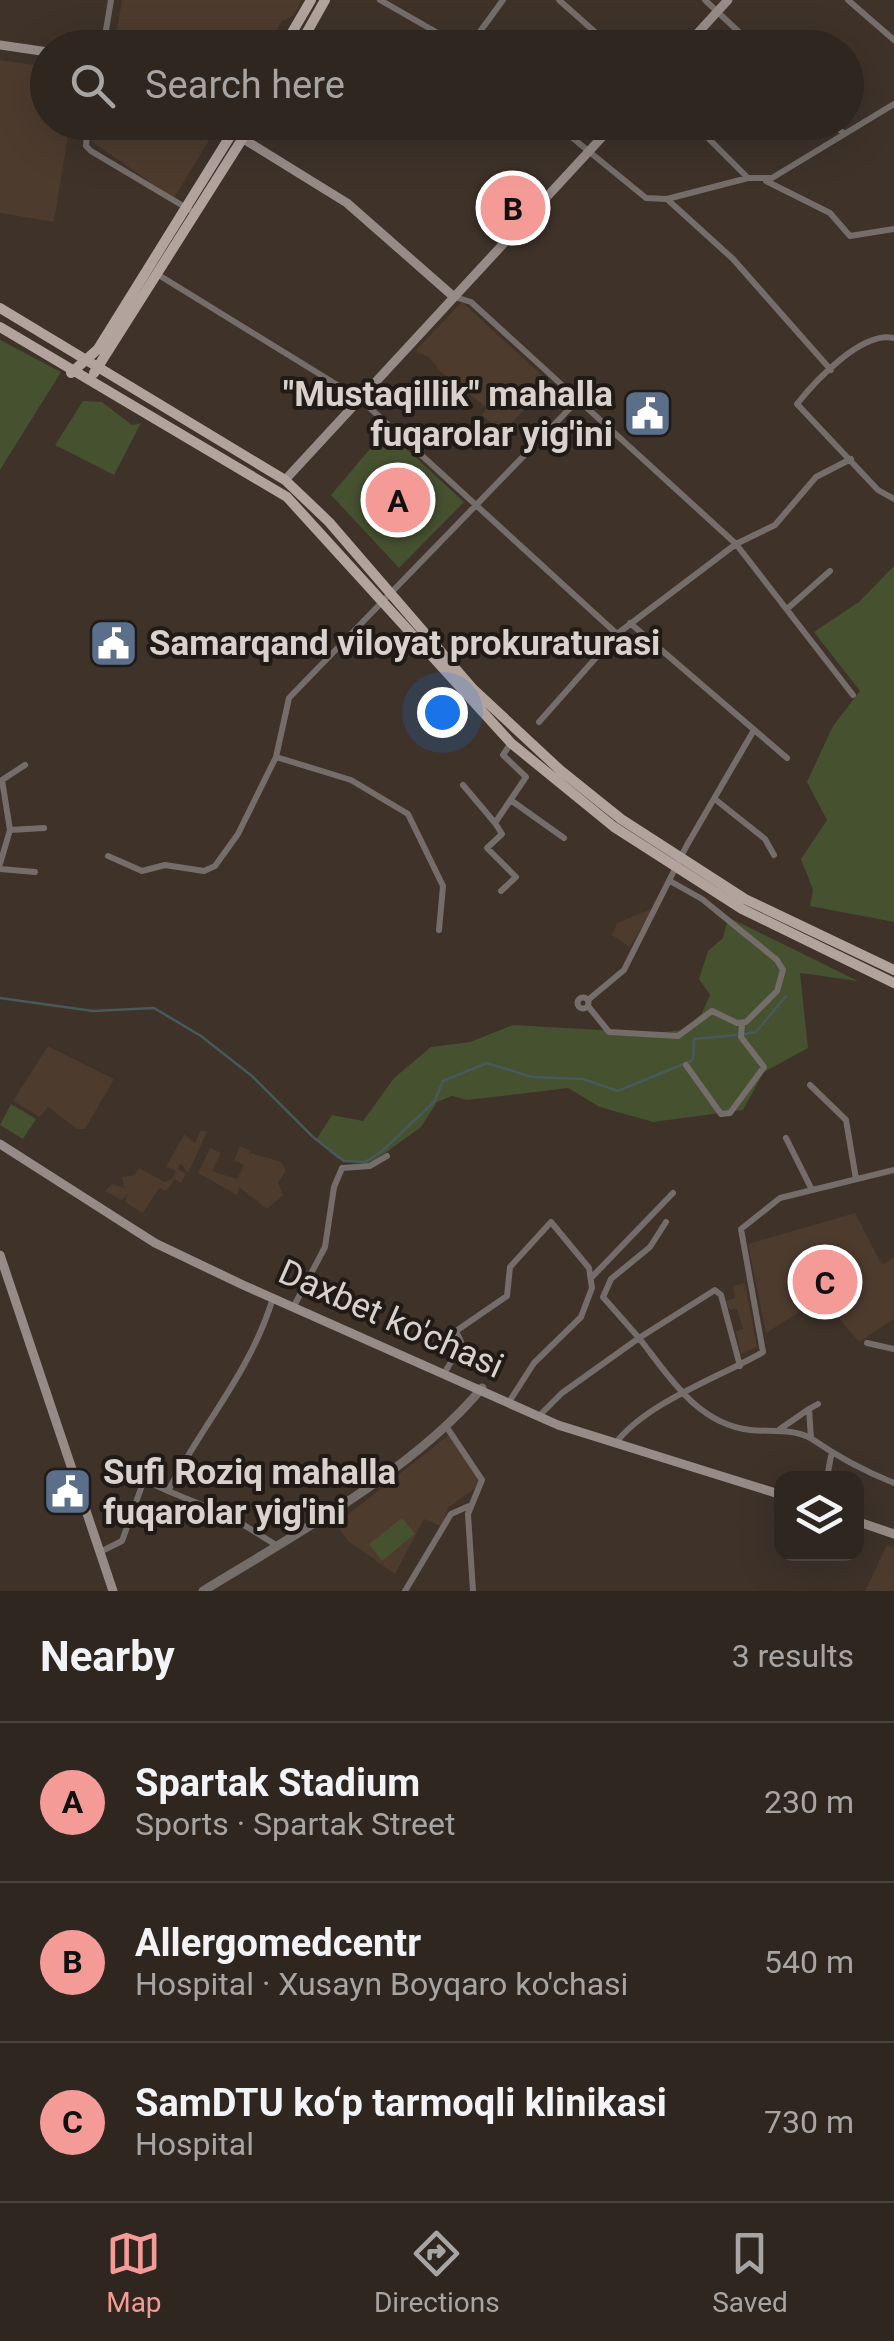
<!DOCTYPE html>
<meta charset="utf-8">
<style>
body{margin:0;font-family:Roboto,sans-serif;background:#362e28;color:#f1f3f6}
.controls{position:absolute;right:30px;bottom:30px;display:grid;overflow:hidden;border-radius:20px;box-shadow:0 10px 40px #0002}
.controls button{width:90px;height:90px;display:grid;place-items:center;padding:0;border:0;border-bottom:2px solid #49433d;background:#2e261f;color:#f1f3f6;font:50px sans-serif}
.you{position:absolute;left:442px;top:712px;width:35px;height:35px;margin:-25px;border:8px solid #fff;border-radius:50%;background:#1a73e8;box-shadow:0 0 0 15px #1a73e833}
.badge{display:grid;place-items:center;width:65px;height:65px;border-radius:50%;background:#f59b97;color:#111;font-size:32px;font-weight:700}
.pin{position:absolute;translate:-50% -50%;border:5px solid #fff;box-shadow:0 2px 10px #0006}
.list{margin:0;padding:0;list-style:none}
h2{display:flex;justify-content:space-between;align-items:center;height:130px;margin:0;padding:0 40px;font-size:42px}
h2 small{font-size:32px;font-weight:400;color:#a7a5a4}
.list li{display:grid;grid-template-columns:65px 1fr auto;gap:30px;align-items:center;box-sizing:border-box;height:160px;padding:0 40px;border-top:2px solid #49433d}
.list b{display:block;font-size:38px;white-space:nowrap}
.list p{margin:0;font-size:32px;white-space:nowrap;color:#a7a5a4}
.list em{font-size:32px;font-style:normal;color:#a7a5a4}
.icon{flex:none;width:55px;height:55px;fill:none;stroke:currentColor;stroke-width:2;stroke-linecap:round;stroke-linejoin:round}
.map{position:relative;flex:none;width:894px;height:1591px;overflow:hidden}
.search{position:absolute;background:#2e261f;box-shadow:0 10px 40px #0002;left:30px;right:30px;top:30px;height:110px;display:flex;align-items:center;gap:25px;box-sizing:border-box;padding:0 35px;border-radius:55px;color:#a7a5a4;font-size:38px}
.sheet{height:610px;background:#2e261f}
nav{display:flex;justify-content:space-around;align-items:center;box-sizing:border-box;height:140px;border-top:2px solid #49433d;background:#2e261f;font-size:28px;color:#a7a5a4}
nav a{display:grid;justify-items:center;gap:5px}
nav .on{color:#f59b97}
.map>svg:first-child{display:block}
</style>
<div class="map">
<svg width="894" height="1591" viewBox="0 0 894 1591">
<rect width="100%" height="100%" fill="#3e3229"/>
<!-- built -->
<path fill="#4d3b2e" d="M 122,0 L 302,0 L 293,16 L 282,21 L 266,47 L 114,47 Z
M 0,60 L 47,67 L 48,122 L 70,123 L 54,222 L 0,213 Z
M 95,122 L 188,123 L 211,137 L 174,198 L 92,142 Z
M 462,302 L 550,383 L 502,433 L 482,415 L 487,408 L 440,371 L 429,357 L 415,351 Z
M 653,908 L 630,947 L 612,935 L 617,923 Z
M 48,1046 L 114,1079 L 85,1129 L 77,1129 L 48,1107 L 40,1117 L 13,1101 Z
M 201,1130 L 207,1132 L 188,1173 L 180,1163 L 178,1169 L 186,1174 L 181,1183 L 175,1179 L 166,1191 L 159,1188 L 143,1213 L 125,1202 L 128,1193 L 122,1200 L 105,1191 L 112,1184 L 124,1188 L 122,1177 L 134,1175 L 139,1168 L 165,1182 L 173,1178 L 176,1171 L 166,1167 L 184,1134 L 195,1143 Z
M 240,1146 L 250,1151 L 249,1156 L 251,1153 L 281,1162 L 286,1170 L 278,1183 L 283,1195 L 267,1209 L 239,1187 L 237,1195 L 198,1173 L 210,1148 L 221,1153 L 212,1171 L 237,1179 L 244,1165 L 234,1160 Z
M 855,1213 L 882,1265 L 894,1257 L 894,1319 L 859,1342 L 822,1298 L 766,1333 L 748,1244 Z
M 745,1283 L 757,1347 L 741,1354 L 736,1331 L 743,1329 L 737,1309 L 729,1310 L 726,1301 L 735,1298 L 733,1286 Z
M 449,1435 L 482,1483 L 448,1508 L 442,1527 L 424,1519 L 395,1574 L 348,1541 L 336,1524 Z
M 887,1545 L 894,1548 L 894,1591 L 865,1591 Z"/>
<!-- green -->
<path fill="#465130" d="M 0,340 L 61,372 L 0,470 Z
M 83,401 L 102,402 L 132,425 L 141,423 L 114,475 L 55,445 Z
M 386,430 L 464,502 L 399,568 L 331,495 Z
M 894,566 L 894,922 L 810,906 L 813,890 L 801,859 L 827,820 L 807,782 L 833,726 L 860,691 L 814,632 L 859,602 Z
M 728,917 L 858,981 L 800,973 L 808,1048 L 764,1072 L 743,1110 L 653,1122 L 600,1107 L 568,1088 L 467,1100 L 452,1096 L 437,1102 L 421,1127 L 370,1164 L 338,1159 L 316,1140 L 332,1115 L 363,1121 L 394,1078 L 431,1047 L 470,1042 L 513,1025 L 654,1033 L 684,1030 L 702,1013 L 710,995 L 699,979 L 708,951 L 723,938 Z
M 11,1104 L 36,1119 L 23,1139 L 0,1125 Z
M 402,1518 L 415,1534 L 382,1561 L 369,1544 Z"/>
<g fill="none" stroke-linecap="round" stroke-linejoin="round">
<!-- stream -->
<path stroke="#47595b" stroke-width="2.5" d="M 0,998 L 93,1011 L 154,1008 L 201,1036 L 252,1076 L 313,1137 L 344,1161 L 365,1162 L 381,1152 L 434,1102 L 443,1081 L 487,1063 L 532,1077 L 583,1079 L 618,1091 L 693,1060 L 694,1039 L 736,1035
M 745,1034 L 756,1032 L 786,996"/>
<!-- minor -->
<path stroke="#746d6a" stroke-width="6" d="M 380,0 L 464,48
M 559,0 L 613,48
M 705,0 L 756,48
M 848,0 L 894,40
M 103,48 L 111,0
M 468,48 L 503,0
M 88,122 L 86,146 L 91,151 L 195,213
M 553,122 L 646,198 L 667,199 L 748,178 L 772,178 L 894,104
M 692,122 L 748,178
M 832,122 L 843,133
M 766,181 L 830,213 L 850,236 L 894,229
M 668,200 L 733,259 L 831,370
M 157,274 L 360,399 L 617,634
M 455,297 L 471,302 L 736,544 L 853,695
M 894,338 C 862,331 816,380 797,404 L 878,490 L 894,499
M 787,609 L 830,571
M 630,623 L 787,758
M 539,722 L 617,634 L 736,544 L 775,525 L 816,477 L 851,459
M 276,757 L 351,780 L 408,814 L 443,886 L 439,930
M 463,785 L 495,823
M 716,800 L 765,839 L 774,855
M 512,801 L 564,838
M 10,830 L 2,780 L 25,765
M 108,856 L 142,871 L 165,865 L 204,871 L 215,866 L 238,834 L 276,757 L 289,698 L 576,402
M 0,864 L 10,830 L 44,828
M 0,869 L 35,872
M 501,891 L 516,877 L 487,848 L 502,834 L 495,823 L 526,777 L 503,755 L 511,743
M577.5 1003a5.5 5.5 0 1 1 11 0a5.5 5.5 0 1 1-11 0Z
M 588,1000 L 624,970 L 687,845 L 754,730
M 588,1006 L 609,1032 L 678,1036 L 712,1011 L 737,1023 L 746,1022 L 777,991 L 783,970 L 777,960 L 702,899 L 670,881
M 686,1065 L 721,1114 L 730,1113 L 764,1067 L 741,1037 L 742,1023
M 810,1085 L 846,1120 L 856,1179
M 786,1138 L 812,1190
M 666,1222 L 650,1247 L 611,1279 L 603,1297 L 639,1338 L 715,1290 L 721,1295 L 740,1366
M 592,1277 L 673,1193
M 273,1298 C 250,1373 203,1423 168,1491 L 231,1517 L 276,1545
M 294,1306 L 325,1247 L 334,1187 L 342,1168 L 370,1166 L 387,1156
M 867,1343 L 894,1349
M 445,1372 L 462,1344 L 456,1331 L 507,1296 L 510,1267 L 551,1222 L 589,1268 L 592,1288 L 581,1317 L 534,1363 L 509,1402
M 809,1409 L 818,1404
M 539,1416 L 562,1393 L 639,1338 C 669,1376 697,1424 750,1430 C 770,1432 794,1428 812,1439 C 838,1457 864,1471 894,1483
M 446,1426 L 482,1480 L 468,1514 L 473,1591
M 780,1429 L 809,1409 L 811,1438
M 615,1444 C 645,1403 720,1377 763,1352 L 741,1229 L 780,1198 L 894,1170
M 827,1478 L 831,1456
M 100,1552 L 122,1541 L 144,1480 L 168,1491
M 405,1591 L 451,1514 L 469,1506"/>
<!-- tertiary -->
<path stroke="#746d6a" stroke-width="9" d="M 203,1591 C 294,1535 414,1470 482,1388"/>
<!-- secondary -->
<path stroke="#978b87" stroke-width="9" d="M 0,45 L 48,52
M 684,48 L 728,0
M 216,122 L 347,203 L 454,297
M 285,480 L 616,122
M 0,1144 L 155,1243 L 243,1285 L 558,1425 L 782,1495
M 0,1255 L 113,1591
M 856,1521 L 894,1534"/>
<!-- primary -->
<path stroke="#b2a39d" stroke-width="10" d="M 283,48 L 311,0
M 298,48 L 325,0
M 0,308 L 285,480 L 329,522 L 473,689 L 560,770 L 621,819 L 745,899 L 894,970
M 0,327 L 287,497 L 511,743 L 614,827 L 742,909 L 894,983
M 71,373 L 98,349 L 239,122
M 94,373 L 253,122"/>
</g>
<!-- icons -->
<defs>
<symbol id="civic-square" viewBox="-11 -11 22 22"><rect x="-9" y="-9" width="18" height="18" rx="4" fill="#5c6f8a" stroke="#211b17"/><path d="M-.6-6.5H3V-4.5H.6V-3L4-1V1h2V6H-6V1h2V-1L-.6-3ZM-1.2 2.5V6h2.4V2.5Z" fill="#fff"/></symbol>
</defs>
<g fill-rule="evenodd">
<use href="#civic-square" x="620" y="386" width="55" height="55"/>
<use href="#civic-square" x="86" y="616" width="55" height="55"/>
<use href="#civic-square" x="40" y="1464" width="55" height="55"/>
</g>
<g text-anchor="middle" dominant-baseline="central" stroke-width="8" stroke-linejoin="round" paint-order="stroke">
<!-- poi labels -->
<g font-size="35" font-weight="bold" fill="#d9d1cc" stroke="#211b17" text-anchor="start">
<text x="613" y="394" text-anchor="end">"Mustaqillik" mahalla<tspan x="613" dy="40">fuqarolar yig'ini</tspan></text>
<text x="149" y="643">Samarqand viloyat prokuraturasi</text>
<text x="103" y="1472">Sufi Roziq mahalla<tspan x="103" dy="40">fuqarolar yig'ini</tspan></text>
</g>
<!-- street labels -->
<g font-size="35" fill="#d9d1cc" stroke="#211b17">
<text transform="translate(391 1319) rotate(24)">Daxbet ko'chasi</text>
</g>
</g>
</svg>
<div class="controls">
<button><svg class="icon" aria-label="layers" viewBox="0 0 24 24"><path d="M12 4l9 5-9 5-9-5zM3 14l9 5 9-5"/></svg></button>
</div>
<div class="you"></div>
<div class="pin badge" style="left:398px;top:500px">A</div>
<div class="pin badge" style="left:513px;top:208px">B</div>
<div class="pin badge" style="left:825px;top:1282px">C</div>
<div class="search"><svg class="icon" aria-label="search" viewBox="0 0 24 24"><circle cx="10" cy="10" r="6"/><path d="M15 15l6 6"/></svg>Search here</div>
</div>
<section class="sheet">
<h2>Nearby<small>3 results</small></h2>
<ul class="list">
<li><span class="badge">A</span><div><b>Spartak Stadium</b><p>Sports · Spartak Street</p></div><em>230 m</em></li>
<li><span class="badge">B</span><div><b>Allergomedcentr</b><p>Hospital · Xusayn Boyqaro ko'chasi</p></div><em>540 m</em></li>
<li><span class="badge">C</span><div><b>SamDTU ko‘p tarmoqli klinikasi</b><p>Hospital</p></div><em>730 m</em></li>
</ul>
</section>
<nav>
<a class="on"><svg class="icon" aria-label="map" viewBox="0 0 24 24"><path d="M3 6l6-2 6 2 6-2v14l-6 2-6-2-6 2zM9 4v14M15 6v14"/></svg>Map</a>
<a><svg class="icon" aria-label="directions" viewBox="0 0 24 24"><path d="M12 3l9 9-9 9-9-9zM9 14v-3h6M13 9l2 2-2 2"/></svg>Directions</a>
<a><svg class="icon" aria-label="saved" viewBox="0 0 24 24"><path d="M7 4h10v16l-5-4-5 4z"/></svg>Saved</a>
</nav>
